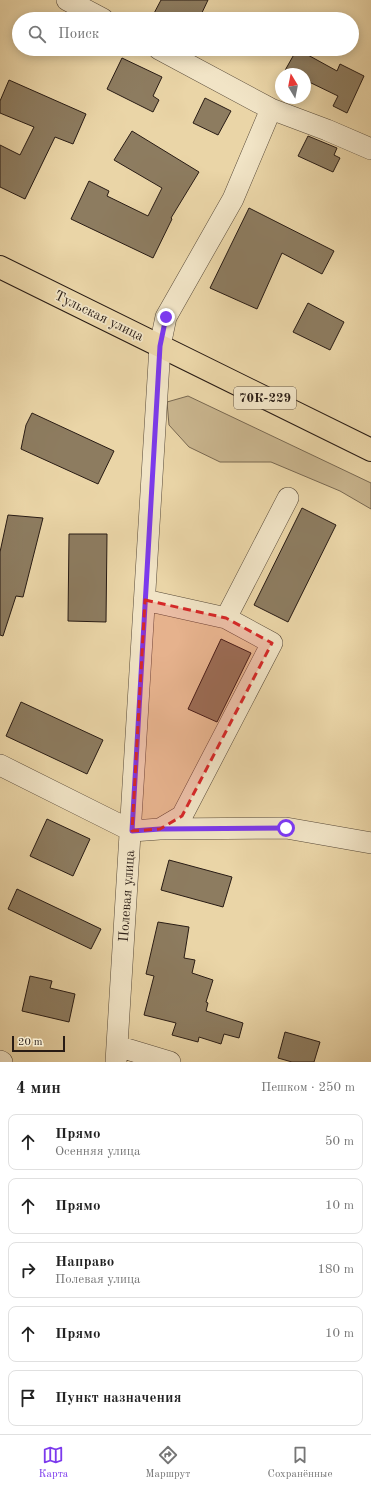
<!DOCTYPE html>
<html lang="ru">
<meta charset="utf-8">
<style>
body{margin:0;font-family:"Old Standard TT",serif;background:#f6f6f6;color:#222}
.compass{position:absolute;left:275px;top:68px;width:36px;height:36px;border-radius:50%;background:#fff;box-shadow:0 2px 10px #0003;rotate:350deg}
.scale{position:absolute;left:12px;bottom:10px;width:53px;box-sizing:border-box;padding-left:4px;border:2px solid #281b14;border-top:0;font-size:11px;line-height:14px;white-space:nowrap;color:#281b14;-webkit-text-stroke:3px #f1e4c6;paint-order:stroke}
.stop{position:absolute;width:12px;height:12px;margin:-9px;border:3px solid #7c3aed;border-radius:50%;background:#fff}
.stop.end{background:#7c3aed;border-color:#fff;box-shadow:0 1px 4px #0008}
.list{margin:0;padding:0;list-style:none}
h2{display:flex;justify-content:space-between;align-items:center;height:52px;margin:0;padding:0 16px;font-size:17px}
h2 small{font-size:13px;font-weight:400;color:#767676}
.list li{display:grid;grid-template-columns:26px 1fr auto;gap:12px;align-items:center;box-sizing:border-box;height:56px;margin:0 8px 8px;padding:0 8px;border:1px solid #e0e0e0;border-radius:8px}
.list b{display:block;font-size:15px;white-space:nowrap}
.list p{margin:0;font-size:13px;white-space:nowrap;color:#767676}
.list em{font-size:13px;font-style:normal;color:#767676}
.icon{flex:none;width:22px;height:22px;fill:none;stroke:currentColor;stroke-width:2;stroke-linecap:round;stroke-linejoin:round}
.map{position:relative;flex:none;width:371px;height:1062px;overflow:hidden}
.search{position:absolute;background:#fff;box-shadow:0 2px 10px #0003;left:12px;right:12px;top:12px;height:44px;display:flex;align-items:center;gap:10px;box-sizing:border-box;padding:0 14px;border-radius:22px;color:#767676;font-size:15px}
.sheet{height:372px;background:#fff}
nav{display:flex;justify-content:space-around;align-items:center;box-sizing:border-box;height:56px;border-top:1px solid #e0e0e0;background:#fff;font-size:11px;color:#767676}
nav a{display:grid;justify-items:center;gap:2px}
nav .on{color:#7c3aed}
.map>svg:first-child{display:block}
</style>
<div class="map">
<svg width="371" height="1062" viewBox="0 0 371 1062">
<rect width="100%" height="100%" fill="#ead5a7"/>
<filter id="stains"><feTurbulence type="fractalNoise" baseFrequency=".005" numOctaves="4"/><feColorMatrix values="0 0 0 0 .2 0 0 0 0 .09 0 0 0 0 .02 0 0 0 .5 -.17"/></filter>
<radialGradient id="worn" r=".72"><stop offset=".6" stop-color="#630" stop-opacity="0"/><stop offset="1" stop-color="#630" stop-opacity=".3"/></radialGradient>
<!-- green -->
<path fill="#c9b58e" stroke="#786851" d="M 188,396 L 371,483 L 371,509 L 340,491 L 271,462 L 220,462 L 189,447 L 169,425 L 167,402 Z"/>
<!-- building -->
<path fill="#8d7c60" stroke="#281b14" d="M 161,0 L 208,0 L 199,19 L 151,19 Z
M 297,49 L 337,71 L 340,64 L 364,76 L 347,113 L 333,106 L 338,96 L 305,80 L 305,74 L 283,74 Z
M 122,58 L 162,77 L 153,96 L 159,100 L 153,112 L 107,89 Z
M 9,80 L 86,114 L 73,144 L 55,137 L 25,199 L 0,187 L 0,145 L 20,155 L 34,127 L 0,113 L 0,101 Z
M 205,98 L 231,111 L 218,135 L 193,123 Z
M 132,131 L 199,172 L 171,218 L 172,219 L 153,258 L 71,219 L 89,181 L 109,191 L 107,196 L 148,216 L 162,188 L 114,160 Z
M 308,136 L 337,148 L 334,155 L 340,158 L 333,172 L 298,156 Z
M 249,208 L 334,251 L 322,274 L 282,253 L 257,309 L 210,288 Z
M 308,303 L 344,322 L 330,350 L 293,332 Z
M 32,413 L 114,451 L 98,484 L 21,449 L 26,425 Z
M 302,508 L 336,525 L 288,622 L 254,605 Z
M 8,515 L 43,518 L 23,597 L 16,596 L 3,636 L 0,635 L 0,552 Z
M 69,534 L 107,534 L 106,622 L 68,621 Z
M 221,639 L 251,653 L 217,722 L 188,709 Z
M 21,702 L 103,740 L 87,774 L 6,736 Z
M 47,819 L 90,839 L 73,876 L 30,856 Z
M 169,860 L 232,877 L 223,907 L 161,890 Z
M 17,889 L 101,929 L 91,949 L 8,909 Z
M 158,922 L 189,927 L 184,958 L 195,960 L 192,973 L 213,980 L 206,1002 L 208,1003 L 206,1011 L 243,1023 L 239,1038 L 224,1034 L 221,1044 L 199,1037 L 198,1042 L 172,1035 L 176,1023 L 144,1015 L 154,976 L 146,974 Z
M 30,976 L 52,981 L 50,988 L 75,994 L 69,1022 L 22,1011 Z
M 285,1032 L 320,1042 L 314,1062 L 292,1062 L 278,1058 Z"/>
<g fill="none" stroke-linecap="round" stroke-linejoin="round">
<defs>
<path id="minor" d="M 67,0 L 103,19
M 159,49 L 271,109 L 327,130 L 371,149
M 145,600 L 226,618
M 0,765 L 132,831 L 160,829 L 182,816 L 272,643 L 226,618 L 288,498
M 161,829 L 286,828 L 371,843
M 117,1046 L 170,1062
M 0,1061 L 2,1062
M 116,1062 L 160,346 L 166,317 L 233,199 L 271,109"/>
<path id="major" d="M 0,267 L 371,450"/>
</defs>
<!-- minor casing -->
<use href="#minor" stroke="#584a39" stroke-width="22"/>
<!-- major casing -->
<use href="#major" stroke="#281b14" stroke-width="24"/>
<!-- minor -->
<use href="#minor" stroke="#f1e4c6" stroke-width="21"/>
<!-- major -->
<use href="#major" stroke="#ead5a7" stroke-width="22"/>
</g>
<g fill="none" stroke-linecap="round" stroke-linejoin="round">
<!-- route -->
<path stroke="#7c3aed" stroke-width="5" d="M 166,317 L 160,346 L 132,831 L 160,829 L 286,828"/>
</g>
<!-- marked area -->
<path fill="#d62828" fill-opacity="0.2" stroke="#d62828" stroke-width="3" stroke-dasharray="8 5" stroke-linejoin="round" d="M 145,600 L 226,618 L 272,643 L 182,816 L 160,829 L 132,831 Z"/>
<g text-anchor="middle" dominant-baseline="central" stroke-width="3.5" stroke-linejoin="round" paint-order="stroke">
<!-- shield labels -->
<rect fill="#f1e4c6" stroke="#645749" stroke-width="1" x="234" y="387" width="62" height="22" rx="3"/>
<g font-size="13" font-weight="bold" fill="#281b14">
<text x="265" y="398">70К-229</text>
</g>
<!-- street labels -->
<g font-size="14" fill="#281b14" stroke="#f1e4c6">
<text transform="translate(99 316) rotate(26)">Тульская улица</text>
<text transform="translate(127 896) rotate(-86)">Полевая улица</text>
</g>
</g>
<rect width="100%" height="100%" filter="url(#stains)"/>
<rect width="100%" height="100%" fill="url(#worn)"/>
</svg>
<svg class="compass" viewBox="-18 -18 36 36"><path d="M0-13l5 13h-10z" fill="#e53935"/><path d="M0 13l5-13h-10z" fill="#767676"/></svg>
<div class="scale">20 m</div>
<div class="stop" style="left:286px;top:828px"></div>
<div class="stop end" style="left:166px;top:317px"></div>
<div class="search"><svg class="icon" aria-label="search" viewBox="0 0 24 24"><circle cx="10" cy="10" r="6"/><path d="M15 15l6 6"/></svg>Поиск</div>
</div>
<section class="sheet">
<h2>4 мин<small>Пешком · 250 m</small></h2>
<ul class="list">
<li><svg class="icon" aria-label="ahead" viewBox="0 0 24 24"><path d="M12 20V5M6 11l6-6 6 6"/></svg><div><b>Прямо</b><p>Осенняя улица</p></div><em>50 m</em></li>
<li><svg class="icon" aria-label="ahead" viewBox="0 0 24 24"><path d="M12 20V5M6 11l6-6 6 6"/></svg><div><b>Прямо</b></div><em>10 m</em></li>
<li><svg class="icon" aria-label="right" viewBox="0 0 24 24"><path d="M7 20v-9h11M14 6l5 5-5 5"/></svg><div><b>Направо</b><p>Полевая улица</p></div><em>180 m</em></li>
<li><svg class="icon" aria-label="ahead" viewBox="0 0 24 24"><path d="M12 20V5M6 11l6-6 6 6"/></svg><div><b>Прямо</b></div><em>10 m</em></li>
<li><svg class="icon" aria-label="arrive" viewBox="0 0 24 24"><path d="M6 21V4h12l-3 4 3 4H6"/></svg><div><b>Пункт назначения</b></div></li>
</ul>
</section>
<nav>
<a class="on"><svg class="icon" aria-label="map" viewBox="0 0 24 24"><path d="M3 6l6-2 6 2 6-2v14l-6 2-6-2-6 2zM9 4v14M15 6v14"/></svg>Карта</a>
<a><svg class="icon" aria-label="directions" viewBox="0 0 24 24"><path d="M12 3l9 9-9 9-9-9zM9 14v-3h6M13 9l2 2-2 2"/></svg>Маршрут</a>
<a><svg class="icon" aria-label="saved" viewBox="0 0 24 24"><path d="M7 4h10v16l-5-4-5 4z"/></svg>Сохранённые</a>
</nav>
